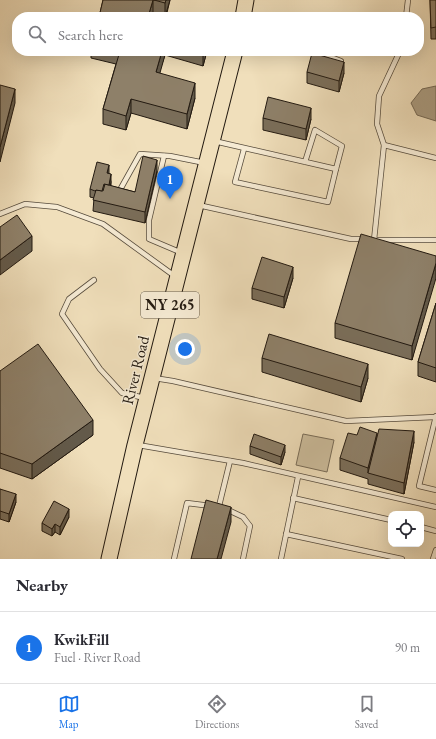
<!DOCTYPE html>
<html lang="en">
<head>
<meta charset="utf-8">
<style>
  :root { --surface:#fff; --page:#f7f7f7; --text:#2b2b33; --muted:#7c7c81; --line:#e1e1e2; --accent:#1a73e8 }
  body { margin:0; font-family:"EB Garamond",serif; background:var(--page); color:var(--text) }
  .controls { position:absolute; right:12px; bottom:12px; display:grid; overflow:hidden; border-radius:8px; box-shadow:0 4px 16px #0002 }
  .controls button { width:36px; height:36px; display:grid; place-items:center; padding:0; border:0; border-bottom:1px solid var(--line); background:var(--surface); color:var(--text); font:20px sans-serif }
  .you { position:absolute; left:185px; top:349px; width:14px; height:14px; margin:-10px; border:3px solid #fff; border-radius:50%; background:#1a73e8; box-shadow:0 0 0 6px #1a73e833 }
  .badge { display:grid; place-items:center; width:26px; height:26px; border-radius:50%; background:var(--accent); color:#fff; font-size:13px; font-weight:700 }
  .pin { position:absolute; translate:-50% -33px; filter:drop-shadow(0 1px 2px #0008) }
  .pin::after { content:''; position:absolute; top:21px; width:14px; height:12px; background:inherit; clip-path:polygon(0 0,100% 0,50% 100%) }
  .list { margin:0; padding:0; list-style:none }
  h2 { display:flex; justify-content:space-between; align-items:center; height:52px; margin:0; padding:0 16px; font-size:17px }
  h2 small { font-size:13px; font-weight:400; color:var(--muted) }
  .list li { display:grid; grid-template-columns:26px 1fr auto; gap:12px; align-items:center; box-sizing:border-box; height:72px; padding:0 16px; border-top:1px solid var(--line) }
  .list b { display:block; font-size:15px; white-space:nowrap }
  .list p { margin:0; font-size:13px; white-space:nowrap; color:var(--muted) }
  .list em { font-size:13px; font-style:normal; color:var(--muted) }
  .icon { flex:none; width:22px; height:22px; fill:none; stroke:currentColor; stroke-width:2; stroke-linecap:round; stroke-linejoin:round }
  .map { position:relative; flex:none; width:436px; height:559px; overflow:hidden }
  .search { position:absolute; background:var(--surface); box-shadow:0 4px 16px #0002; left:12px; right:12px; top:12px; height:44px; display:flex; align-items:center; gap:10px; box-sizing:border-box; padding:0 14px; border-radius:16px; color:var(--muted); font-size:15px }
  .sheet { height:124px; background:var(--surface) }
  nav { display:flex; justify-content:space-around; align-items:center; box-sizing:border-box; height:56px; border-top:1px solid var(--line); background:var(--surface); font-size:11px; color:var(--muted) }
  nav a { display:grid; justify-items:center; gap:2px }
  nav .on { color:var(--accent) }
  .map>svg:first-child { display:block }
</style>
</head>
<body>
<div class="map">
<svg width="436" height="559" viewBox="0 0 436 559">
  <rect width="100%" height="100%" fill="#f0dfbb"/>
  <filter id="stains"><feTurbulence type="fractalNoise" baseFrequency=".005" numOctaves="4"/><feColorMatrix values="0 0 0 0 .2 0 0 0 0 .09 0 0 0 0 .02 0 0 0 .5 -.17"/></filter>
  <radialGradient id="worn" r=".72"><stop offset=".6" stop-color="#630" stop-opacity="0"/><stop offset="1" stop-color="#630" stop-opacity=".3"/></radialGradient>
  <path fill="#cdbe9e" stroke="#786c58" d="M303,434L334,440L327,472L296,465Z"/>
  <path fill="#aa9c81" stroke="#746854" d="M436,86V121L417,115L411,103L422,89Z"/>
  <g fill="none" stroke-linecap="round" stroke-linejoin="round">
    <defs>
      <g id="service">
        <path d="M406,17L408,0"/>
        <path d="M315,51L341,61"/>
        <path d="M214,141L336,169L342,146L315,130L305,162"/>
        <path d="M384,145L377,124L379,96L400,51"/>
        <path d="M244,149L235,182L328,202L336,169"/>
        <path d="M164,156L149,220V239L182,253"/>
        <path d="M121,188L140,154L170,156L205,163"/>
        <path d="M198,205L351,239H364"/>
        <path d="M0,214L25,204L57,207L103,224L176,277"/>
        <path d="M374,240L384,145L436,158"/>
        <path d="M376,240H436"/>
        <path d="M94,280L69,299L62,314L100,369L122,393L145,398"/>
        <path d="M154,378L173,381L346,421L435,417"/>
        <path d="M436,416L419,486L436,490"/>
        <path d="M138,445L243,463L436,507"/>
        <path d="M293,498L391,520"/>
        <path d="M219,506L230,461"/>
        <path d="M226,509L243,517L250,526L243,559"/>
        <path d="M421,527L436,531"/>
        <path d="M286,534L402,559"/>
        <path d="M174,559L187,503L211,506"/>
        <path d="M281,559L298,477"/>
        <path d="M433,559L436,550"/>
      </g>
      <g id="primary">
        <path d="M243,17L246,0"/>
        <path d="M109,559L135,445L235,51"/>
      </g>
    </defs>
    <use href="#service" stroke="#564b3c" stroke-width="6"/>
    <use href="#primary" stroke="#231a11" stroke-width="17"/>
    <use href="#service" stroke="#f5ead3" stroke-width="4.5"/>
    <use href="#primary" stroke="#f0dfbb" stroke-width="15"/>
  </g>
  <g fill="#7a6e5a" stroke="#231a11">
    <path d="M103,0H170L166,17H162L153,14L152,17H99Z"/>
    <path d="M430,0H436V39H431Z"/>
    <path d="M91,51H207L203,66L165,55L159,73L195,98L187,129L131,113L126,130L103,124V109L116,64L91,58Z"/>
    <path d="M307,72L344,73L339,92L307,83Z"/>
    <path d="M263,118L311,119L306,140L263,130Z"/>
    <path d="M157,171L145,223L93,211L94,198L90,197V189L109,173V174L111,182V186L135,192Z"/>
    <path d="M436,256L412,360L335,338V323Z"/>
    <path d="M293,278L284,308L252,299V288Z"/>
    <path d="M436,303V382L418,376V362Z"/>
    <path d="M262,358L368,378L361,402L262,372Z"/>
    <path d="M0,371L93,435L32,479L0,468Z"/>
    <path d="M357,435L414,442L404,494L368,484V479L340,470V458Z"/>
    <path d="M250,446L285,452L281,465L250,454Z"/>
    <path d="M0,489L16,502L9,522L0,519Z"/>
    <path d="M69,517L60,535L55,532L52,536L42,531V523Z"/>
  </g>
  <g fill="#635a4a" stroke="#231a11">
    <path d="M153,0V14L152,17H148Z"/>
    <path d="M166,0H170L165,17V3Z"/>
    <path d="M162,51H165V55L156,87V72Z"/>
    <path d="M203,51H207L203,66Z"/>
    <path d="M344,62V73L339,92V81Z"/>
    <path d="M195,83V98L187,129V114Z"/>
    <path d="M15,89V103L0,162V147Z"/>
    <path d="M131,99V113L126,130V116Z"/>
    <path d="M311,108V119L306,140V129Z"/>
    <path d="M157,160V171L145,223V212Z"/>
    <path d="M109,165V173L107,181V173Z"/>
    <path d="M111,174V182L109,193V185Z"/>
    <path d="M32,236V251L0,275V260Z"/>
    <path d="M436,263V278L412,360V346Z"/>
    <path d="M293,267V278L284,308V297Z"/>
    <path d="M368,364V378L361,402V387Z"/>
    <path d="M93,420V435L32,479V464Z"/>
    <path d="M414,431V442L404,494V483Z"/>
    <path d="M377,433V444L368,473V468Z"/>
    <path d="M285,445V452L281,465V457Z"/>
    <path d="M16,494V502L9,522V514Z"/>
    <path d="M231,507V522L221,559H217Z"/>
    <path d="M69,509V517L60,535V527Z"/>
    <path d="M55,524V532L52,536V529Z"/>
  </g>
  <g fill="#8e8069" stroke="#231a11">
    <path d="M103,0H153L148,17H99Z"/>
    <path d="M154,0H166L165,3Z"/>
    <path d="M430,0H436V27L431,28Z"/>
    <path d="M120,51H162L156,72L195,83L187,114L131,99L126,116L103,109Z"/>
    <path d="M312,53L344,62L339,81L307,72Z"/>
    <path d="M0,85L15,89L0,147Z"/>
    <path d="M268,97L311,108L306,129L263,118Z"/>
    <path d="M143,156L157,160L145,212L93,200L96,190L103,191L105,184L135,192Z"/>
    <path d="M97,162L109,165L107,173L111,174L109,185L104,184L102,191L96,190L95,191L90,189Z"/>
    <path d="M17,215L32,236L0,260V227Z"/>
    <path d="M361,234L436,256V263L412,346L335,323Z"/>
    <path d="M262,257L293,267L284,297L252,288Z"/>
    <path d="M436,303V368L418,362Z"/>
    <path d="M269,334L368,364L361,387L262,358Z"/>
    <path d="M38,344L93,420L32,464L0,453V371Z"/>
    <path d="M360,427L377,433L368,468L340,458L348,433L357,435Z"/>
    <path d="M379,429L414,431L404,483L368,473Z"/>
    <path d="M254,434L285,445L281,457L250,446Z"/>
    <path d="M0,489L16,494L9,514L0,511Z"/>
    <path d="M206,500L231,507L217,559H191Z"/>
    <path d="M54,501L69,509L60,527L55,524L52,529L42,523Z"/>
  </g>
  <g text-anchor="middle" stroke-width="3" stroke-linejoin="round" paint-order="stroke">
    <rect fill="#f5ead3" stroke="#62584b" stroke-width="1" x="141" y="292" width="58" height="26" rx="3"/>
    <g font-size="15" font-weight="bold" fill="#231a11">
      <text x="170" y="310">NY 265</text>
    </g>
    <g font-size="16" fill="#231a11" stroke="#f5ead3">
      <text transform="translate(135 370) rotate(-76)" y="6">River Road</text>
    </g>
  </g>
  <rect width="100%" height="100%" filter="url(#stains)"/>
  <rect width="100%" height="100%" fill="url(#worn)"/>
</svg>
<div class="controls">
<button><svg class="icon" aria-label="locate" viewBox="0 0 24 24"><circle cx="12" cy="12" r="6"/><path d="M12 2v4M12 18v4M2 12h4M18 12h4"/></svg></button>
</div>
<div class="you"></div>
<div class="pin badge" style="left:170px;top:199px">1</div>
<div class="search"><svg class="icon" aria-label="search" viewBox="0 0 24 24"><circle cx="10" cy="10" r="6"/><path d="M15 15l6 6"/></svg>Search here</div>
</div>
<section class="sheet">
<h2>Nearby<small></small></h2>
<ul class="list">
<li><span class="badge">1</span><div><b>KwikFill</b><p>Fuel · River Road</p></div><em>90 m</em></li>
</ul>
</section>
<nav>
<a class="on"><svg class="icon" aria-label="map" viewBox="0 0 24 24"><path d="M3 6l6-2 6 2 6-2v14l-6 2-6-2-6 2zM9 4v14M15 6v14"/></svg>Map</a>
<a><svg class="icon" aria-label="directions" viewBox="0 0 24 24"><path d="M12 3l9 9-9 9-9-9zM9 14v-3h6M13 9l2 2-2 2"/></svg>Directions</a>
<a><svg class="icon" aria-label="saved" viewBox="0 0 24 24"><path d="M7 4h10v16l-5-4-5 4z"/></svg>Saved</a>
</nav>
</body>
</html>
